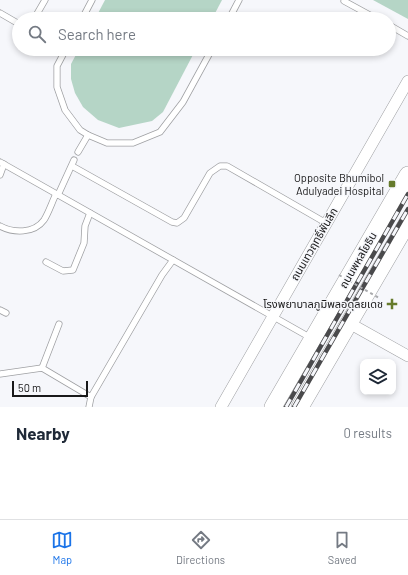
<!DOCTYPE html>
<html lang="en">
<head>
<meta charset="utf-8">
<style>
  :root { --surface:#fff; --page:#f6f6f7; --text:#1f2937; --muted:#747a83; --line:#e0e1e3; --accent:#1a73e8 }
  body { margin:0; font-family:Barlow,"Noto Sans Thai",sans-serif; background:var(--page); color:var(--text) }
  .controls { position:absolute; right:12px; bottom:12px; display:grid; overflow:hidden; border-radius:8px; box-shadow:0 2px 6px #0003 }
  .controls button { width:36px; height:36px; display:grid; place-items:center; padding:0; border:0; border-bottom:1px solid var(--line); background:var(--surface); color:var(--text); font:20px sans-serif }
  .scale { position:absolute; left:12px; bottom:10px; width:76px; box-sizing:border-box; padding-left:4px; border:2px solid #19191a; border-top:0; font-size:11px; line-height:14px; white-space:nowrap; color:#19191a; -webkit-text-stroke:3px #f6f7fb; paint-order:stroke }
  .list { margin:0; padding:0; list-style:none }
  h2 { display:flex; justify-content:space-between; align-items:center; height:52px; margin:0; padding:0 16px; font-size:17px }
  h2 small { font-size:13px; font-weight:400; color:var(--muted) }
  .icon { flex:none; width:22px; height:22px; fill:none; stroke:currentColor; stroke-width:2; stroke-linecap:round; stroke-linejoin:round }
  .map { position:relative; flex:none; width:408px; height:407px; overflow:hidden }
  .search { position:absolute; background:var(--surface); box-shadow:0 2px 6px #0003; left:12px; right:12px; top:12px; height:44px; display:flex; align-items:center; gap:10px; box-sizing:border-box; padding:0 14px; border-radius:22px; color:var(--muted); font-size:15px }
  .sheet { height:112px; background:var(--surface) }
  nav { display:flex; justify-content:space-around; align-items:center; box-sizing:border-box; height:56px; border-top:1px solid var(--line); background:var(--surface); font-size:11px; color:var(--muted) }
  nav a { display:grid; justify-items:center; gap:2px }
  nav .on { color:var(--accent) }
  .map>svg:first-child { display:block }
</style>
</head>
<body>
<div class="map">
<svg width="408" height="407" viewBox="0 0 408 407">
  <rect width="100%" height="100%" fill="#f6f7fb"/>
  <g fill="#b5d5c6">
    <path d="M105,0H222L212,19H95Z"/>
    <path d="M373,0H408V19Z"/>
    <path d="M79,49H196L163,112L152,121L119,128L98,120L83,107L75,93L71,79V64Z"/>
  </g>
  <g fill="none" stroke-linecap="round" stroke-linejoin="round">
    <defs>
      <g id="lane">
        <path d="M344,1L377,19"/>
        <path d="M0,13L19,24"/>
        <path d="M34,19L45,0"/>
        <path d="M82,19L92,0"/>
        <path d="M229,19L239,0"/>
        <path d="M389,25L408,36"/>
        <path d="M66,49L57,66V87L65,110L80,130L88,135L107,143H133L160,132L183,102L212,49"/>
        <path d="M78,152L88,135"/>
        <path d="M0,162L311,338"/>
        <path d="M72,166L172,222L177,223L184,218L210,173L220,166H227L326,223"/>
        <path d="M0,175L4,164"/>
        <path d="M58,195L74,160"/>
        <path d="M0,226C13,233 34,234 44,220C49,212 52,202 56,194"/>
        <path d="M46,262L63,271L73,270L84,243L85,226L90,213"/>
        <path d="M0,310L6,313"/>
        <path d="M42,368L59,324"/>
        <path d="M0,374L42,368L91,397L162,275L173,260"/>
        <path d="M89,407L91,397"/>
      </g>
      <g id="street">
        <path d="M349,323L408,356"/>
        <path d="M221,407L408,81"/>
      </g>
      <g id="primary">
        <path d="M273,407L408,175"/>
        <path d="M300,407L408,222"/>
      </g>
    </defs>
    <use href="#lane" stroke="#9fa0a3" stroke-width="7"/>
    <use href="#street" stroke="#9fa0a3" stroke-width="12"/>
    <use href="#primary" stroke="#9fa0a3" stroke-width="18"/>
    <use href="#lane" stroke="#fff" stroke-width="5.5"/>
    <use href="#street" stroke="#fff" stroke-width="11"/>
    <use href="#primary" stroke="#fff" stroke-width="17"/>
    <defs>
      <g id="rail">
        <path d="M286,407L408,194"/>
        <path d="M294,407L408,209"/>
      </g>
    </defs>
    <use href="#rail" stroke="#4a4a4c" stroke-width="4.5"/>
    <use href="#rail" stroke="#f6f7fb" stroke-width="3" stroke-dasharray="9" stroke-linecap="butt"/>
    <path stroke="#aaabae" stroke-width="2" stroke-dasharray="3 3" stroke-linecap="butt" d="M339,275L379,298"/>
  </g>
  <g fill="#667b2c" stroke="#f6f7fb" stroke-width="1.5">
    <rect x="388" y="180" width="8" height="8" rx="2"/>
    <path d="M390 298h4v4h4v4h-4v4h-4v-4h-4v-4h4z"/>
  </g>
  <g text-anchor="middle" stroke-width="3" stroke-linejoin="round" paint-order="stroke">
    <g font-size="11" fill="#19191a" stroke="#f6f7fb" text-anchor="end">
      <text x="384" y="182">Opposite Bhumibol<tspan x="384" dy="13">Adulyadei Hospital</tspan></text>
      <text x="383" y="308">โรงพยาบาลภูมิพลอดุลยเดช</text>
    </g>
    <g font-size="11" fill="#19191a" stroke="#f6f7fb">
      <text transform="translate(314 244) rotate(-60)" y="4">ถนนเทวฤทธิ์พันลึก</text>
      <text transform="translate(358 260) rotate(-60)" y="4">ถนนพหลโยธิน</text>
    </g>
  </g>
</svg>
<div class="controls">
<button><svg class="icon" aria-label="layers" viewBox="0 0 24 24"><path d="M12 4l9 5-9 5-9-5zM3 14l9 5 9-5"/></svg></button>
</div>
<div class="scale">50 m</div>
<div class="search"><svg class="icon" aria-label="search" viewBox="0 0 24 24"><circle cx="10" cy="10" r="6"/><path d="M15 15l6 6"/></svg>Search here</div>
</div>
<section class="sheet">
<h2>Nearby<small>0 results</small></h2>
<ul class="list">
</ul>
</section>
<nav>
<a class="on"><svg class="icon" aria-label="map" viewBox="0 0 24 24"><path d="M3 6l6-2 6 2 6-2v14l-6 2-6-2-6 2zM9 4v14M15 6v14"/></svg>Map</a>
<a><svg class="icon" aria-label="directions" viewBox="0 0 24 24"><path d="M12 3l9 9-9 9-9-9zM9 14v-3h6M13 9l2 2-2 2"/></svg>Directions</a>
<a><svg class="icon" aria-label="saved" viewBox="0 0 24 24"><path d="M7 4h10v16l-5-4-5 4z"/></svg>Saved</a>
</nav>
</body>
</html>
